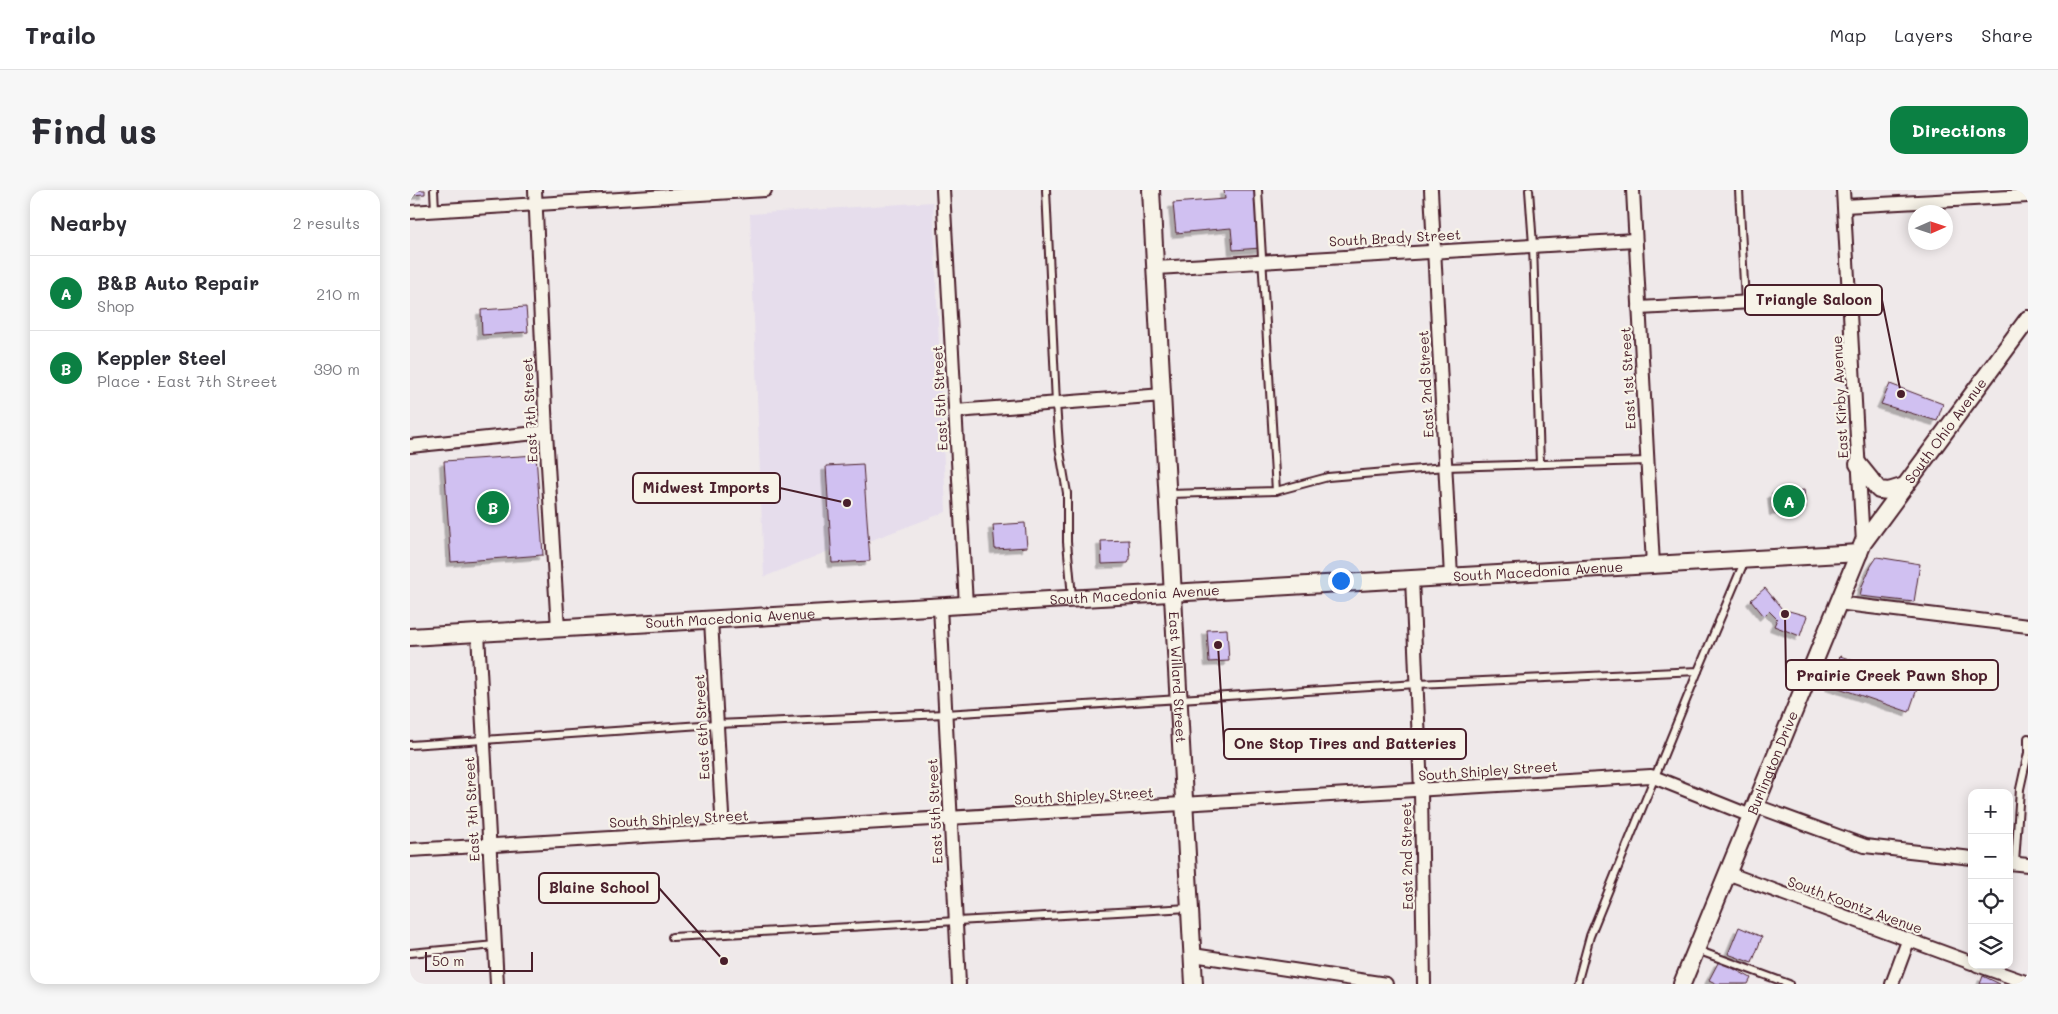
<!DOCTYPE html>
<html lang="en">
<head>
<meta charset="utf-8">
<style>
  :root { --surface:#fff; --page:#f7f7f7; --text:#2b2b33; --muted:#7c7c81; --line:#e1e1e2; --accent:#0b8043 }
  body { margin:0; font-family:Mali,sans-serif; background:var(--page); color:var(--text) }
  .controls { position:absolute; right:15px; bottom:15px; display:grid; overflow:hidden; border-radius:10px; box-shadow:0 2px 12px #0003 }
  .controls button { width:45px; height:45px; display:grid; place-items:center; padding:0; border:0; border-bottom:1px solid var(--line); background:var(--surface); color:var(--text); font:25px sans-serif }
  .compass { position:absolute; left:1498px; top:15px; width:45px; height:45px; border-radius:50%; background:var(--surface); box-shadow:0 2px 12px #0003; rotate:87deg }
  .scale { position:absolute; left:15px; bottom:12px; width:108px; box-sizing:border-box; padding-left:5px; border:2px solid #4a1f2b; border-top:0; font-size:14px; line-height:18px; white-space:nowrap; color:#4a1f2b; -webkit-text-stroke:4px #f7f3e8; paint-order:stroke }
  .you { position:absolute; left:930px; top:390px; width:18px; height:18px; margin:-12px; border:4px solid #fff; border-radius:50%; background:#1a73e8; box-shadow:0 0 0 8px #1a73e833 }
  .badge { display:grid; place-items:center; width:32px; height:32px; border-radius:50%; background:var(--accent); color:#fff; font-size:16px; font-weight:700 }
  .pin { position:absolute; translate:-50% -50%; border:2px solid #fff; box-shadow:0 1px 5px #0006 }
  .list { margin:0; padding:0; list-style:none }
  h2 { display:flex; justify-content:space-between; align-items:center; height:65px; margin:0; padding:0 20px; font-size:21px }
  h2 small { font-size:16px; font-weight:400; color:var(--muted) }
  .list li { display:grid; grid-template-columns:32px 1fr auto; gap:15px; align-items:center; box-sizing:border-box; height:75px; padding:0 20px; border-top:1px solid var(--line) }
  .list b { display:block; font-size:19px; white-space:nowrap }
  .list p { margin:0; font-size:16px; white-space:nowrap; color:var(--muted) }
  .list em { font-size:16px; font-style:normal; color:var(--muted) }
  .icon { flex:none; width:28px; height:28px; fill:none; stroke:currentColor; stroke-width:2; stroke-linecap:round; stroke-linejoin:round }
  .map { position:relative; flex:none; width:1618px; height:794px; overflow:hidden; border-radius:15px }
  header { display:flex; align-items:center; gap:30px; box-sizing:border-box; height:70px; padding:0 25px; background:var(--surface); border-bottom:1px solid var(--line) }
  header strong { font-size:24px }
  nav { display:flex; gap:28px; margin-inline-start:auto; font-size:18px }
  .intro { display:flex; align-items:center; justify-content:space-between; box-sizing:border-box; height:120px; padding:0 30px }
  h1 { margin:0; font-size:35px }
  .button { padding:12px 22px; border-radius:15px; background:var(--accent); color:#fff; font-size:18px; font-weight:700 }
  main { display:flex; gap:30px; padding:0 30px }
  aside { flex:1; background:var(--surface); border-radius:15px; box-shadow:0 2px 12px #0003 }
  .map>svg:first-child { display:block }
</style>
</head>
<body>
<header>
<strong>Trailo</strong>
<nav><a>Map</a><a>Layers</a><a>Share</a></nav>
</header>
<div class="intro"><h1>Find us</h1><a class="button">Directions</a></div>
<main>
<aside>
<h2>Nearby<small>2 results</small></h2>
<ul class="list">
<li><span class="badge">A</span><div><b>B&amp;B Auto Repair</b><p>Shop</p></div><em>210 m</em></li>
<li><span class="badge">B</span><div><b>Keppler Steel</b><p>Place · East 7th Street</p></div><em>390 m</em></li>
</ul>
</aside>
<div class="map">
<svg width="1618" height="794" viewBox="0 0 1618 794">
  <defs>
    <filter id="shadow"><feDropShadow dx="-4.5" dy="4.5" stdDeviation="0" flood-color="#0004"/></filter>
  </defs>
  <rect width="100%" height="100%" fill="#efe9ea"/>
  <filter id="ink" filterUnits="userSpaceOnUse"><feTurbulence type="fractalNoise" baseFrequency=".02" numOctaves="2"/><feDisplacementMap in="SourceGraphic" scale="10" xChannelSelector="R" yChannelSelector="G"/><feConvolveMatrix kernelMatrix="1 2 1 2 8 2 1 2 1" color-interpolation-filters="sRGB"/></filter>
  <g filter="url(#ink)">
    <path fill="#e6ddec" d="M523,12L536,322L459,351L453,274L416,276L421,360L354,387L340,24Z"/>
    <g fill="#d0c0f1" stroke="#4a1f2b" filter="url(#shadow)">
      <path d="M0,0H15V4L0,5Z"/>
      <path d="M814,0H846L851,58L823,60L821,38L766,43L763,13L815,9Z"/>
      <path d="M116,117L118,142L72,145L71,120Z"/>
      <path d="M1480,194L1533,214L1527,231L1471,214Z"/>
      <path d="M126,265L133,365L41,372L34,271Z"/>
      <path d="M453,274L460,371L422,373L416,276Z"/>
      <path d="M1394,300L1396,318L1364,321L1362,303Z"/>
      <path d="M615,333L617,357L585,359L583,335Z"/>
      <path d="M719,350L720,369L718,373L692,374L691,351Z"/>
      <path d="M1467,367L1510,374L1504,412L1450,406L1452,396L1461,376Z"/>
      <path d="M1355,398L1372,419L1397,426L1390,446L1364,436L1367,429L1359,421L1354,426L1341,410Z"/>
      <path d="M817,439L819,471L799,472L797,440Z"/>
      <path d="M1430,466L1509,493L1499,522L1420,495Z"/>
      <path d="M1329,737L1352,747L1342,773L1318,764Z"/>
      <path d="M1309,771L1341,788L1338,794H1307L1299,790Z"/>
      <path d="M1573,786L1590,794H1570Z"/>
    </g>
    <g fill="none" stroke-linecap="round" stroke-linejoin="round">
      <defs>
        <g id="service">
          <path d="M24,0L25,20"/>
          <path d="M636,0L646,213L649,256L657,303V352L662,407"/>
          <path d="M848,0L866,301"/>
          <path d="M1119,0L1123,55L1130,274"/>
          <path d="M1329,0L1335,112"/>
          <path d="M759,304L866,301L918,287L1035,277L1238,271"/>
          <path d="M0,555L306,534L535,524L1007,494L1288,481L1335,370"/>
          <path d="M1618,563V548"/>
          <path d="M1605,673L1610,599L1618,563"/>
          <path d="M262,747L779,718"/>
          <path d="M1287,760L1379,794"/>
          <path d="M0,763L85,755"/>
          <path d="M1167,794L1180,746L1288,481"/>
        </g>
        <g id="minor">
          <path d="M125,0L136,242L148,439"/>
          <path d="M533,0L556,415"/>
          <path d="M1021,0L1041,387"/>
          <path d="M1223,0L1243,375"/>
          <path d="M1433,0L1453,353"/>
          <path d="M1434,16L1618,6"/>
          <path d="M0,22L355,0"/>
          <path d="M746,78L1225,50"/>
          <path d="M1229,118L1439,107"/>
          <path d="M546,221L753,205"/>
          <path d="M0,256L136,242"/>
          <path d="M1002,388L1011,601L1014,794"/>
          <path d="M1427,413L1618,436"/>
          <path d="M530,416L549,794"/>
          <path d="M301,430L313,642"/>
          <path d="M68,443L87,794"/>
          <path d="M1346,616L1455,656L1562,668"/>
          <path d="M0,660L1241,586L1341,626"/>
          <path d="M1599,673L1618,675"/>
          <path d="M1317,683L1562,773"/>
          <path d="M783,765L976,794"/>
          <path d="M1567,775L1618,793"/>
          <path d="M1482,794L1498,751"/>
        </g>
        <g id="tertiary">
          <path id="s1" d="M741,0L784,794"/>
          <path d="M1448,274L1469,300L1479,301L1495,296"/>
          <path id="s2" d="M0,447L1449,363"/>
          <path id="s3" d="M1272,794L1453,353L1618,129"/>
        </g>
      </defs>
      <use href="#service" stroke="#4a1f2b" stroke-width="10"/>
      <use href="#minor" stroke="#4a1f2b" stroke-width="16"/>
      <use href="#tertiary" stroke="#4a1f2b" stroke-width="20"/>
      <use href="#service" stroke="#f7f3e8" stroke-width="6"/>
      <use href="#minor" stroke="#f7f3e8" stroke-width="12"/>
      <use href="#tertiary" stroke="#f7f3e8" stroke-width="16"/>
    </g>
  </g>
  <g text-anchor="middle" stroke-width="4.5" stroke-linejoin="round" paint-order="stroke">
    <g font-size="14" fill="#4a1f2b" stroke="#f7f3e8">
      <text transform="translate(985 48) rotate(-3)" y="5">South Brady Street</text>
      <text transform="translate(1218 188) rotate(-93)" y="5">East 1st Street</text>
      <text transform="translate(1016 194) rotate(-93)" y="5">East 2nd Street</text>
      <text transform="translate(1430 207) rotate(-93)" y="5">East Kirby Avenue</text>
      <text transform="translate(530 208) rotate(-93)" y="5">East 5th Street</text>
      <text transform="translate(120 220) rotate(-93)" y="5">East 7th Street</text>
      <text dy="5" stroke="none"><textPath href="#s3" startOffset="616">South Ohio Avenue</textPath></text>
      <text dy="5" stroke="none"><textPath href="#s2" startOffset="1130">South Macedonia Avenue</textPath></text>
      <text dy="5" stroke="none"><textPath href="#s2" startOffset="726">South Macedonia Avenue</textPath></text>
      <text dy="5" stroke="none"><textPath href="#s2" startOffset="321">South Macedonia Avenue</textPath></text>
      <text dy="5" stroke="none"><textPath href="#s1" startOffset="488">East Willard Street</textPath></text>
      <text transform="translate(292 537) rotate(-93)" y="5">East 6th Street</text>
      <text dy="5" stroke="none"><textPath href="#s3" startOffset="239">Burlington Drive</textPath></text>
      <text transform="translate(1078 581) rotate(-4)" y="5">South Shipley Street</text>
      <text transform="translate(674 606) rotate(-3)" y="5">South Shipley Street</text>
      <text transform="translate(62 619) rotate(-93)" y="5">East 7th Street</text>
      <text transform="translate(525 621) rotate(-93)" y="5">East 5th Street</text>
      <text transform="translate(269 629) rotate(-3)" y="5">South Shipley Street</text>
      <text transform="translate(997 666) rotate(-91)" y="5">East 2nd Street</text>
      <text transform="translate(1445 715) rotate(20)" y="5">South Koontz Avenue</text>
    </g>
  </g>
  <path fill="none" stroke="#4a1f2b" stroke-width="2" d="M1491 204L1472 110M437 313L370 298M1375 424L1376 485M808 455L814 554M314 771L249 698"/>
  <g fill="#4a1f2b" stroke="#f7f3e8" stroke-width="2">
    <circle cx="1491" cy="204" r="5"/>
    <circle cx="437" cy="313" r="5"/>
    <circle cx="1375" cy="424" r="5"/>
    <circle cx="808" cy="455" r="5"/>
    <circle cx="314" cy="771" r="5"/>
  </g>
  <g fill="#f7f3e8" stroke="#4a1f2b" stroke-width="2">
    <rect x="1335" y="95" width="137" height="30" rx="5"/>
    <rect x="223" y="283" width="147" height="30" rx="5"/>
    <rect x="1376" y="470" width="212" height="30" rx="5"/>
    <rect x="814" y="539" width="242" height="30" rx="5"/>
    <rect x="129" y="683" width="120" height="30" rx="5"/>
  </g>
  <g font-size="15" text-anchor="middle" font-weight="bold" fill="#4a1f2b">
    <text x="1404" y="115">Triangle Saloon</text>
    <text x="296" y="303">Midwest Imports</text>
    <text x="1482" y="491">Prairie Creek Pawn Shop</text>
    <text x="935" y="559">One Stop Tires and Batteries</text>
    <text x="189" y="703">Blaine School</text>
  </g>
</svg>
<div class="controls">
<button>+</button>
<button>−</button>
<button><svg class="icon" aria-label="locate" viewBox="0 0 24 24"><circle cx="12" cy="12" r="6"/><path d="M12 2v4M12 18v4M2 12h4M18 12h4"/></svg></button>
<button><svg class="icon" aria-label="layers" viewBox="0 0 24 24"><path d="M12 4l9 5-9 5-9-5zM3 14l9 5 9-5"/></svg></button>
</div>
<svg class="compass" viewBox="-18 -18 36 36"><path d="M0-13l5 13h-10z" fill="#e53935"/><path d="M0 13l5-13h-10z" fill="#7c7c81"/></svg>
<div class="scale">50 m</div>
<div class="you"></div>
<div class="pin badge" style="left:1379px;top:311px">A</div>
<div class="pin badge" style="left:83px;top:317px">B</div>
</div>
</main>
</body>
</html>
